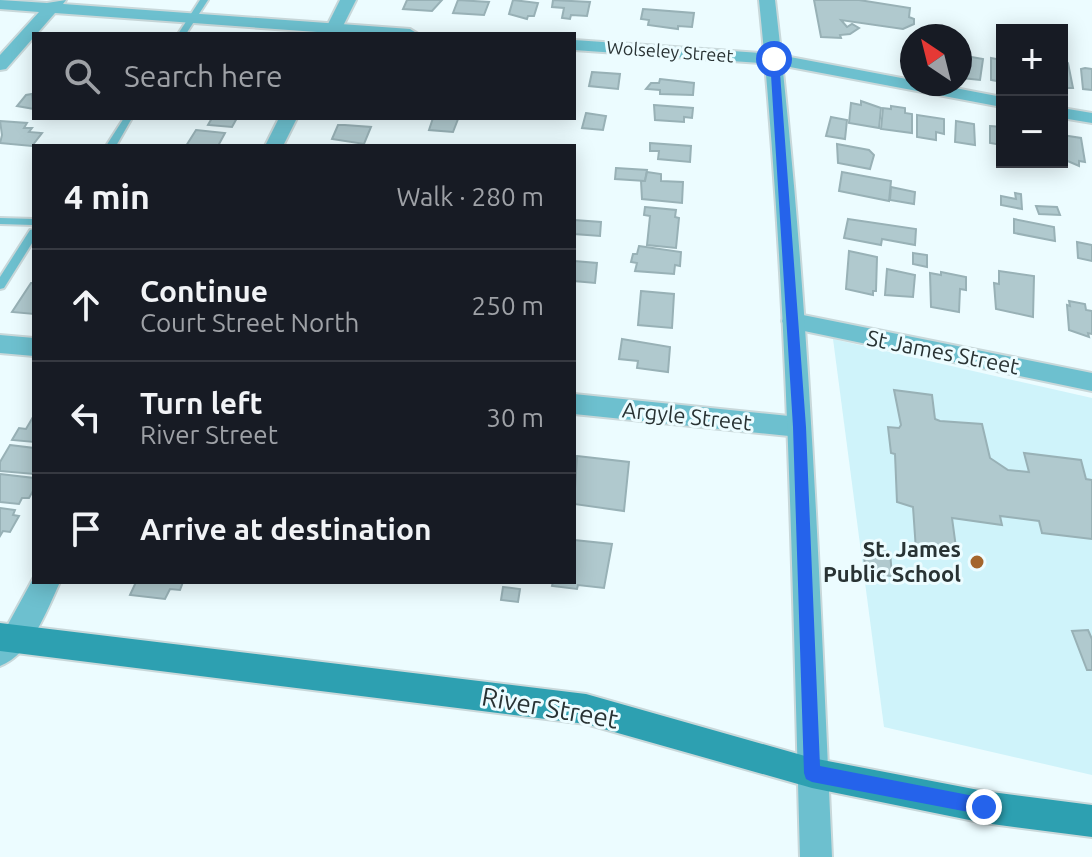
<!DOCTYPE html>
<html lang="en">
<head>
<meta charset="utf-8">
<style>
  :root { --surface:#171b24; --page:#242831; --text:#f1f3f6; --muted:#9ea1a6; --line:#363941 }
  body { margin:0; font-family:Ubuntu,sans-serif; background:var(--page); color:var(--text) }
  .controls { position:absolute; right:24px; top:24px; display:grid; overflow:hidden; border-radius:0px; box-shadow:0 4px 20px #0003 }
  .controls button { width:72px; height:72px; display:grid; place-items:center; padding:0; border:0; border-bottom:2px solid var(--line); background:var(--surface); color:var(--text); font:40px sans-serif }
  .compass { position:absolute; left:900px; top:24px; width:72px; height:72px; border-radius:50%; background:var(--surface); box-shadow:0 4px 20px #0003; rotate:325deg }
  .stop { position:absolute; width:24px; height:24px; margin:-18px; border:6px solid #2563eb; border-radius:50%; background:#fff }
  .stop.end { background:#2563eb; border-color:#fff; box-shadow:0 2px 8px #0008 }
  .list { margin:0; padding:0; list-style:none }
  h2 { display:flex; justify-content:space-between; align-items:center; height:104px; margin:0; padding:0 32px; font-size:34px }
  h2 small { font-size:26px; font-weight:400; color:var(--muted) }
  .list li { display:grid; grid-template-columns:52px 1fr auto; gap:24px; align-items:center; box-sizing:border-box; height:112px; padding:0 32px; border-top:2px solid var(--line) }
  .list b { display:block; font-size:30px; white-space:nowrap }
  .list p { margin:0; font-size:26px; white-space:nowrap; color:var(--muted) }
  .list em { font-size:26px; font-style:normal; color:var(--muted) }
  .icon { flex:none; width:44px; height:44px; fill:none; stroke:currentColor; stroke-width:2; stroke-linecap:round; stroke-linejoin:round }
  .map { position:relative; flex:none; width:1092px; height:857px; overflow:hidden }
  .search { position:absolute; background:var(--surface); box-shadow:0 4px 20px #0003; left:32px; top:32px; width:544px; height:88px; display:flex; align-items:center; gap:20px; box-sizing:border-box; padding:0 28px; border-radius:0px; color:var(--muted); font-size:30px }
  .panel { position:absolute; background:var(--surface); box-shadow:0 4px 20px #0003; left:32px; top:144px; width:544px; height:440px; border-radius:0px }
  .map>svg:first-child { display:block }
</style>
</head>
<body>
<div class="map">
<svg width="1092" height="857" viewBox="0 0 1092 857">
  <rect width="100%" height="100%" fill="#ecfcff"/>
  <path fill="#cff3fa" d="M833,339L1092,398V775L884,727Z"/>
  <g fill="#b0c9ce" stroke="#98b1b6" stroke-width="2">
    <path d="M407,0H442L432,11L403,9Z"/>
    <path d="M458,0L489,2L484,15L453,13Z"/>
    <path d="M513,0L538,3L534,16H528L527,19L509,14Z"/>
    <path d="M553,0L590,2L587,16L571,15L570,19L562,18L564,8L552,7Z"/>
    <path d="M814,0H859L910,8L909,17L914,19V24L903,29L841,20L847,27L852,24L859,28L850,34L840,35L841,38L821,37Z"/>
    <path d="M643,9L694,13L692,27L678,26V29L648,25L649,20L641,19Z"/>
    <path d="M966,56L983,59L980,80L962,78V58Z"/>
    <path d="M991,58L1002,60V82L991,80Z"/>
    <path d="M1062,62L1068,63L1073,88H1062Z"/>
    <path d="M1085,68L1092,69V90L1083,89L1081,69Z"/>
    <path d="M592,72L620,74L618,89L589,86Z"/>
    <path d="M660,79L694,83L693,95L660,94V90L646,89L651,83H659Z"/>
    <path d="M32,94L34,109L17,106L26,95Z"/>
    <path d="M861,101L881,108L879,128L849,123L851,103L861,105Z"/>
    <path d="M654,105L693,108L692,118L684,117V122L655,120Z"/>
    <path d="M891,106L905,108V113L912,114V133L881,129L883,108L891,109Z"/>
    <path d="M586,113L606,116L603,130L582,128Z"/>
    <path d="M917,115L944,119V134L936,132V140L917,137Z"/>
    <path d="M831,117L847,120L845,139L826,136Z"/>
    <path d="M212,118H237L232,127L208,125Z"/>
    <path d="M433,118H450L458,119L453,132L429,130Z"/>
    <path d="M0,121L27,123L24,128H32L29,132L42,133L32,146L0,143L2,135Z"/>
    <path d="M956,121L974,124L975,145L955,142Z"/>
    <path d="M338,125H345L371,127L364,144L332,139Z"/>
    <path d="M990,126L1002,127V145L990,143Z"/>
    <path d="M196,130L225,133L218,146H186Z"/>
    <path d="M1062,135L1081,138L1085,162L1079,161V166L1063,159Z"/>
    <path d="M650,143L691,146L690,162L658,159L659,151H650Z"/>
    <path d="M837,144L869,150L874,155L870,169L838,163Z"/>
    <path d="M616,168L647,170L645,181L615,179Z"/>
    <path d="M647,172L661,174V181L683,182L682,203L642,199L641,181H645Z"/>
    <path d="M842,172L891,181L889,201L839,191Z"/>
    <path d="M891,187L915,192L914,204L890,200Z"/>
    <path d="M1015,193L1021,194L1022,209L1001,205V196L1016,199Z"/>
    <path d="M1036,206L1057,207L1060,215L1039,214Z"/>
    <path d="M645,207L676,210L675,217L679,218L676,248L647,245L650,216L644,215Z"/>
    <path d="M848,219L916,229L915,245L882,239L881,245L844,238Z"/>
    <path d="M1014,219L1054,227L1055,241L1014,233Z"/>
    <path d="M574,220L601,222L600,236L574,234Z"/>
    <path d="M1077,242L1092,245V261L1078,258Z"/>
    <path d="M639,246L681,252L680,266L675,265L674,274L635,271L637,263L631,262L633,254H637Z"/>
    <path d="M849,251L877,257L876,291H873V295L846,289Z"/>
    <path d="M913,253L927,255V267L913,264Z"/>
    <path d="M574,261L597,263L595,283L574,281Z"/>
    <path d="M887,269L915,275L913,297L885,295Z"/>
    <path d="M999,271L1034,276L1033,317L996,309L994,283L999,284Z"/>
    <path d="M941,272L966,277V290L960,289L959,312L931,307L930,273L941,275Z"/>
    <path d="M31,283H34V314L12,312Z"/>
    <path d="M641,291L674,294L672,328L638,325Z"/>
    <path d="M1069,301L1085,304L1086,310L1092,311V334L1088,333L1089,337L1069,330L1067,305L1070,306Z"/>
    <path d="M622,339L670,347L668,372L637,368L638,361L619,359Z"/>
    <path d="M894,390L932,395L935,419L940,421L982,424L990,458L1008,470L1029,472L1024,453L1081,460L1086,479L1092,480V539L1042,533L1039,521L1000,516L1002,525L952,518L957,555L916,550L913,507L897,502L895,454L891,453L888,427L899,428L901,425Z"/>
    <path d="M33,417L34,442L12,440L19,428L26,429Z"/>
    <path d="M10,445L34,448V474L0,471V462Z"/>
    <path d="M577,456L629,462L624,511L574,504Z"/>
    <path d="M0,474L34,478V489L29,498H22L19,504L0,502Z"/>
    <path d="M0,508L15,510L13,515L19,516L10,532L3,531L0,536Z"/>
    <path d="M574,540L612,544L604,588L578,585L577,589L552,586L553,582H574Z"/>
    <path d="M863,549L890,552L892,576L866,573Z"/>
    <path d="M136,582H183L180,590L170,589L165,599L130,595Z"/>
    <path d="M503,587L520,589L518,602L501,600Z"/>
    <path d="M1088,630L1092,639V670H1087L1072,631Z"/>
  </g>
  <g fill="none" stroke-linecap="round" stroke-linejoin="round">
    <defs>
      <g id="service">
        <path d="M200,0H208L186,34H178Z"/>
        <path d="M124,118H132L116,146H106Z"/>
        <path d="M0,218L34,219V225L0,224Z"/>
        <path d="M34,229V240L4,288L0,289V277L30,230Z"/>
      </g>
      <g id="minor">
        <path d="M0,0L47,3L66,0L63,4L410,29L418,34H345L55,13L6,69L0,70V55L39,12L0,9Z"/>
        <path d="M574,40L774,54L912,80V84H934L1002,97V107L774,64L574,50Z"/>
        <path d="M1062,108L1092,113V123L1062,118Z"/>
        <path d="M793,313L1092,373V391L785,327L782,321L785,315Z"/>
        <path d="M0,335L34,338V356L0,353Z"/>
        <path d="M574,394L799,417L807,420L811,427L807,434L799,437L574,414Z"/>
      </g>
      <g id="tertiary">
        <path d="M340,0H356L339,34H323Z"/>
        <path d="M759,0H775C809,285 819,571 832,857H800C792,571 788,285 759,0Z"/>
        <path d="M279,118H297L283,146H265Z"/>
        <path d="M34,577V582H60C46,612 32,653 0,666V633L6,628Z"/>
      </g>
      <path id="secondary" d="M0,623L586,694L812,758L984,791L1092,805V837L984,823L812,788L586,724L0,651Z"/>
    </defs>
    <use href="#service" stroke="#c9d8da" stroke-width="4"/>
    <use href="#minor" stroke="#c9d8da" stroke-width="4"/>
    <use href="#tertiary" stroke="#c9d8da" stroke-width="4"/>
    <use href="#secondary" stroke="#c9d8da" stroke-width="4"/>
    <use href="#service" fill="#6dc0cf" fill-rule="evenodd"/>
    <use href="#minor" fill="#6dc0cf" fill-rule="evenodd"/>
    <use href="#tertiary" fill="#6dc0cf" fill-rule="evenodd"/>
    <use href="#secondary" fill="#2da0b1" fill-rule="evenodd"/>
  </g>
  <path fill="#2563eb" d="M774,56L779,59L806,427L820,766L984,798L990,801L993,807L990,813L984,815L812,782L806,779L804,773L793,427L770,59Z"/>
  <circle fill="#a4652c" stroke="#ecfcff" stroke-width="3" cx="977" cy="562" r="8"/>
  <g text-anchor="middle" stroke-width="6" stroke-linejoin="round" paint-order="stroke">
    <g font-size="18" fill="#293334" stroke="#ecfcff">
      <text transform="translate(670 52) rotate(4)" y="6">Wolseley Street</text>
    </g>
    <g font-size="22" fill="#293334" stroke="#ecfcff">
      <text transform="translate(943 352) rotate(11)" y="8">St James Street</text>
      <text transform="translate(687 416) rotate(6)" y="8">Argyle Street</text>
    </g>
    <g font-size="22" font-weight="bold" fill="#293334" stroke="#ecfcff" text-anchor="end">
      <text x="961" y="557">St. James<tspan x="961" dy="25">Public School</tspan></text>
    </g>
    <g font-size="26" fill="#293334" stroke="#ecfcff">
      <text transform="translate(550 708) rotate(10)" y="9">River Street</text>
    </g>
  </g>
</svg>
<div class="controls">
<button>+</button>
<button>−</button>
</div>
<svg class="compass" viewBox="-18 -18 36 36"><path d="M0-13l5 13h-10z" fill="#e53935"/><path d="M0 13l5-13h-10z" fill="#9ea1a6"/></svg>
<div class="stop" style="left:774px;top:59px"></div>
<div class="stop end" style="left:984px;top:807px"></div>
<div class="search"><svg class="icon" aria-label="search" viewBox="0 0 24 24"><circle cx="10" cy="10" r="6"/><path d="M15 15l6 6"/></svg>Search here</div>
<section class="panel">
<h2>4 min<small>Walk · 280 m</small></h2>
<ul class="list">
<li><svg class="icon" aria-label="ahead" viewBox="0 0 24 24"><path d="M12 20V5M6 11l6-6 6 6"/></svg><div><b>Continue</b><p>Court Street North</p></div><em>250 m</em></li>
<li><svg class="icon" aria-label="left" viewBox="0 0 24 24"><path d="M17 20v-9H6M10 6l-5 5 5 5"/></svg><div><b>Turn left</b><p>River Street</p></div><em>30 m</em></li>
<li><svg class="icon" aria-label="arrive" viewBox="0 0 24 24"><path d="M6 21V4h12l-3 4 3 4H6"/></svg><div><b>Arrive at destination</b></div></li>
</ul>
</section>
</div>
</body>
</html>
